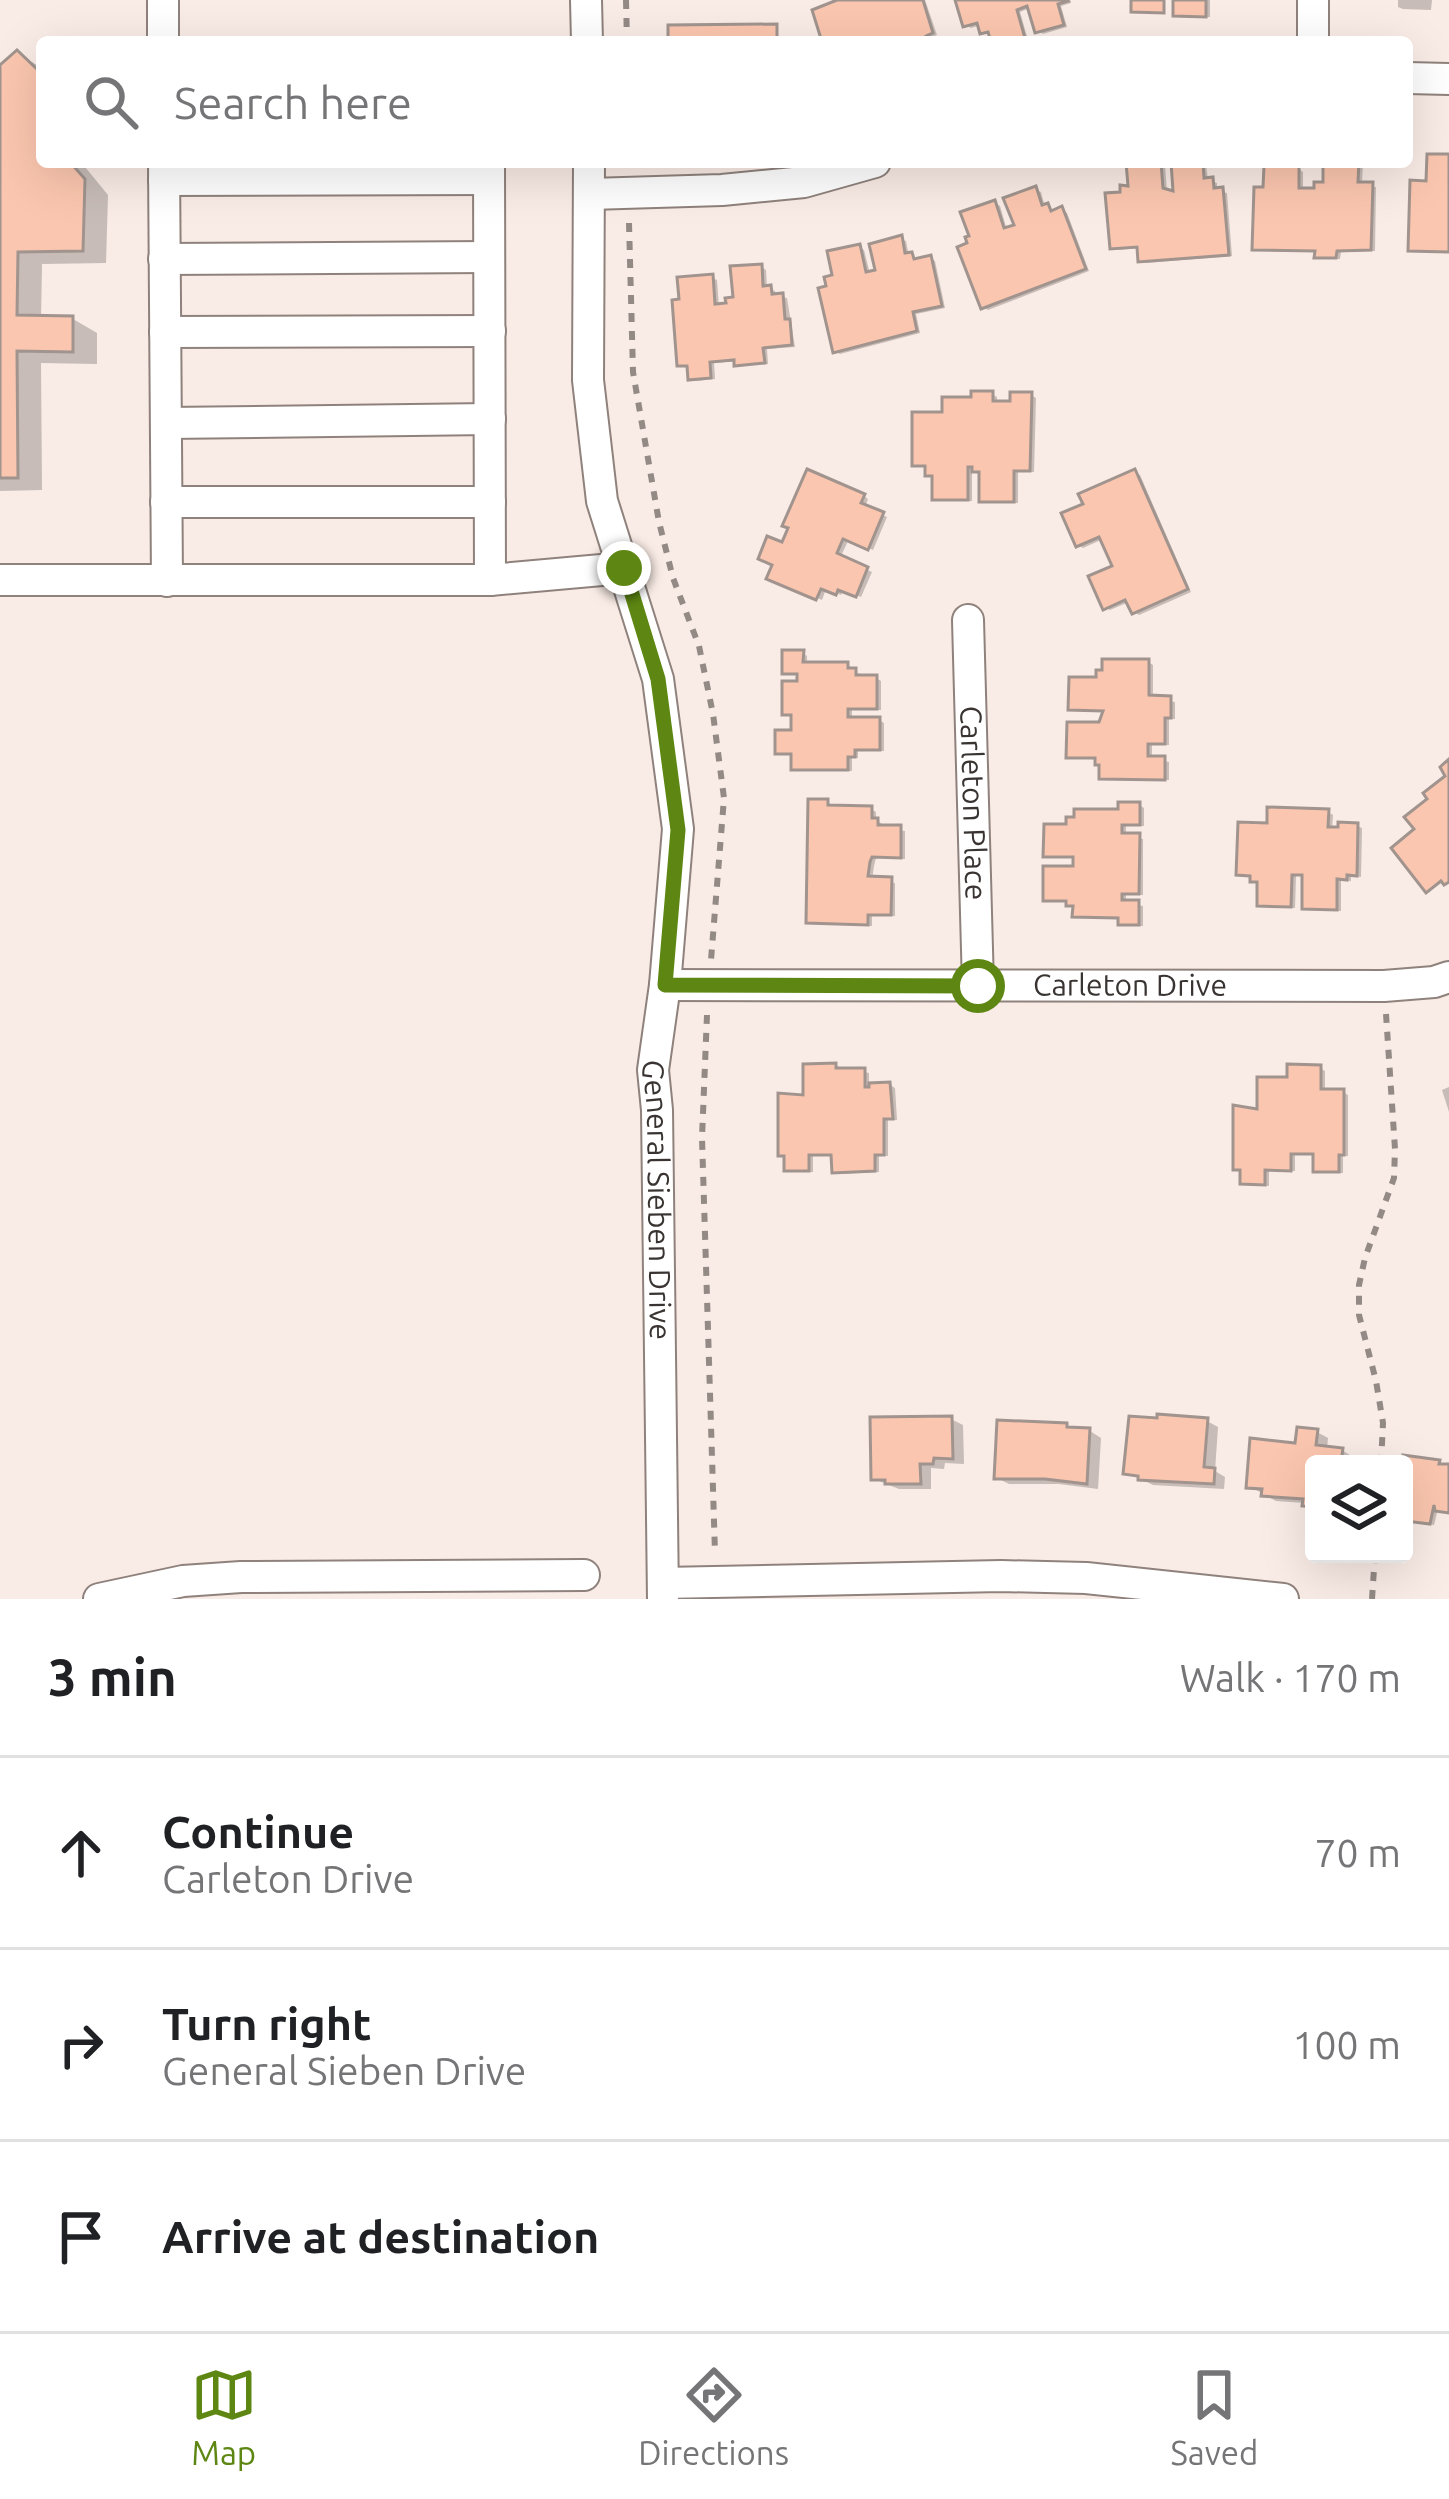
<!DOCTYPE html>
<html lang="en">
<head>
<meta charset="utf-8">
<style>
  :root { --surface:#fff; --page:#f2f2f2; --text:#202124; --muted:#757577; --line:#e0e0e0; --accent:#5d8712 }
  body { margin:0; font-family:Ubuntu,sans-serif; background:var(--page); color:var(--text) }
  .controls { position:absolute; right:36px; bottom:36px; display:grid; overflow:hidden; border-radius:12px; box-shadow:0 12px 48px #0002 }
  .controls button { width:108px; height:108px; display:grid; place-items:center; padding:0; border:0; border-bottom:3px solid var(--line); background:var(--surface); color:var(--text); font:60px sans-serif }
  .stop { position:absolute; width:36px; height:36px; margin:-27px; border:9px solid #5d8712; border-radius:50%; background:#fff }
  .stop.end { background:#5d8712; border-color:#fff; box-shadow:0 3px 12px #0008 }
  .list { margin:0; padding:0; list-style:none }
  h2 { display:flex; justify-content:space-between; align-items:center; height:156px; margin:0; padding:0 48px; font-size:51px }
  h2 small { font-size:39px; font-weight:400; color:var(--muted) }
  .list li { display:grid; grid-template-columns:78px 1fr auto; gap:36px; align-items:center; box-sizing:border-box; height:192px; padding:0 48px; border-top:3px solid var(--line) }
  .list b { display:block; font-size:45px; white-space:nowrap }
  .list p { margin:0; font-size:39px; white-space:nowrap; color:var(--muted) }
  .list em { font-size:39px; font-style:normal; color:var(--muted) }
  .icon { flex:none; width:66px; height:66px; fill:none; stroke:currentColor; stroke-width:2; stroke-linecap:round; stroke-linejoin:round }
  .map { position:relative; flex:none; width:1449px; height:1599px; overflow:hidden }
  .search { position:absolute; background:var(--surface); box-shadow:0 12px 48px #0002; left:36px; right:36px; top:36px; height:132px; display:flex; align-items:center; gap:30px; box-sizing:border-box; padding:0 42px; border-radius:12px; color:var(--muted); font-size:45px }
  .sheet { height:732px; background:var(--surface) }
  nav { display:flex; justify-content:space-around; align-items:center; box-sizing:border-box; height:168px; border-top:3px solid var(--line); background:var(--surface); font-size:33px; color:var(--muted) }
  nav a { display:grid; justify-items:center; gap:6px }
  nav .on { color:var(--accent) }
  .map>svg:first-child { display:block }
</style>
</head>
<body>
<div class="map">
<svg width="1449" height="1599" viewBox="0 0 1449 1599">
  <rect width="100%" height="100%" fill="#f9ebe5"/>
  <g fill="#0003">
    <path d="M845,0H925L937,35L930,38L931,42H825Z"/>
    <path d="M958,0H1070L1071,3L1061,6L1067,27L1043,34L1038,31L1030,8L1020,12L1028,40L994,42L991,34L983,32L981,25L971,28L966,25Z"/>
    <path d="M1176,0H1210V17H1180L1176,14Z"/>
    <path d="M1398,0H1432L1431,10L1403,9L1398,7Z"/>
    <path d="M18,54L42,68V162H81L108,195L106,263L42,264L41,319H73L97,333V364L41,363L42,490L0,491V69Z"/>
    <path d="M1160,162L1165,165L1167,192L1176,195L1192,162L1206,164L1208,180L1217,183V191L1227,193L1232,256L1146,263L1141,260L1140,248L1118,250L1113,247L1131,189Z"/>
    <path d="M1326,162H1363L1362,184L1376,187L1375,251L1341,252L1340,259H1322L1317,256L1318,252L1260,251L1255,248L1266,191L1299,169L1303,172V191H1317L1326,184Z"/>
    <path d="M1036,190L1041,192L1045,207L1053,209L1054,213L1062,210L1067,213L1089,271L988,310L983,307L971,245L972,238L995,203L1000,206L1007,230L1018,227Z"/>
    <path d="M901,239L906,241L909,256L916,258L917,261L930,258L935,261L945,308L916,314L920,333L840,354L835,351L836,278L859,247L864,250L870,274L879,272Z"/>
    <path d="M761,267L766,270L767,288L775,291L776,296L787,298L795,347L767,349L768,364L742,366L737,361L714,363L715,379L696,381L691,378L690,367L680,365L712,278L717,280L719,307L736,300Z"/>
    <path d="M992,394L997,397V404H1013L1031,395L1036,398L1034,472H1018V503H987L982,500L980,473L972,468V501H940L935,498L933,477L928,474V467L915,465L945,416Z"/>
    <path d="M1135,473L1140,475L1191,592L1139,615L1134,612L1129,602L1110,610L1106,608L1116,568L1103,539L1083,548L1078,545L1087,505Z"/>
    <path d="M864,496L868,499L865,507L887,517L873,550L849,539L840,558L872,572L861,597L843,590L841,595L826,589L822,600L770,578L784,546Z"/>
    <path d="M803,653L807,656V665H847L851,667V671L860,674V678H876L881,681V710H852V720H879L884,723V751H858V758H852V771H799L794,768V755L778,752L794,733V716L785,713L800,684V675L785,673Z"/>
    <path d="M1148,662L1153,665V698L1175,702V719H1169V745H1152V759L1169,762V780H1107L1102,777L1098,759L1074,758L1069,756L1102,725L1105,711H1076L1071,708L1099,680Z"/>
    <path d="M827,802L832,805V809H871L876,812V820L882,824V828L905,831V859L876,858L874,866L872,880L895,883V916H872V926L813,924L809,922Z"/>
    <path d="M1139,805L1144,808V826H1126V836L1143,839V895H1126V903L1143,906V926H1125L1121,923V918H1080L1075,915L1076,908L1069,902H1051L1046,899L1076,869V858H1051L1046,855L1069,827Z"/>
    <path d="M1328,812L1333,815L1332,830L1357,826L1362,828L1361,877L1351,876V881L1341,880V911L1310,910L1305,907V876H1296L1295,908L1265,907L1260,905L1258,883L1253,880V877L1239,874L1269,826Z"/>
    <path d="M835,1066L869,1073V1086L890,1085L895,1088L897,1120H888V1156H879V1172L839,1174L834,1171V1156H813V1172H792L787,1169V1158L781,1155L806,1098Z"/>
    <path d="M1320,1068L1325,1071V1092H1343L1348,1095V1156H1343V1173H1320L1316,1170V1155H1295V1171H1269V1186L1248,1185L1243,1183L1240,1171L1236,1168L1260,1113L1290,1080Z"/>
    <path d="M1449,1087V1112L1442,1090Z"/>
    <path d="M951,1419L963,1425L964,1464L945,1463L944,1469L931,1468V1489H899L874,1479Z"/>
    <path d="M1207,1421L1218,1427L1215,1471L1225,1477L1224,1489L1153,1485L1127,1472Z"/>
    <path d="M1066,1426L1074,1431H1090L1101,1438L1098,1489L1059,1484H1009L997,1478Z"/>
    <path d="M1317,1432L1328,1438L1327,1449L1342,1450L1353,1457V1464H1314V1509L1304,1503L1276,1501L1249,1486Z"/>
    <path d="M1439,1463L1449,1467V1513L1438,1509L1434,1525L1413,1522L1408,1519L1409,1511L1404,1510V1471Z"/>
  </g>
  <g fill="#fbc6af" stroke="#a1948e" stroke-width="3">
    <path d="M837,0H923L933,33L926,36L928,42H822L812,10Z"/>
    <path d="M955,0H1067L1068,1L1058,4L1064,25L1035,33L1027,6L1017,10L1025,38L1010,42H991L988,32L980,34L977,23L963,27Z"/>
    <path d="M1131,0H1164V13L1131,12Z"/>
    <path d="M1173,0H1206V17L1173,16Z"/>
    <path d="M777,24V42H668V25Z"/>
    <path d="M17,50L42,74V162H70L85,179L83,251L18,252L17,315L73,316V352L17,351L18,478H0V65Z"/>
    <path d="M1427,154H1449V252L1408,251L1410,180L1426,181Z"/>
    <path d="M1126,162H1161L1163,188L1173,191L1171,162H1203L1204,178L1213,177L1214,188L1223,187L1229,255L1138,262L1137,247L1110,249L1105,193L1120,192V185L1128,186Z"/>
    <path d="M1323,162H1359L1358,182H1373L1371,250L1337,251L1336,258H1314L1315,251L1252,250L1254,187H1263L1264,166H1299V188H1314V182H1323Z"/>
    <path d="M1036,186L1042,205L1048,203L1051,211L1062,206L1086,269L981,309L957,247L967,243L965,237L969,236L960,212L995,200L1004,228L1014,225L1003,198Z"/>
    <path d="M902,235L905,253L912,252L914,259L931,255L942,306L913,312L917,331L833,353L818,288L826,286L824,277L832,275L827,251L860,244L866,272L875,270L869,244Z"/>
    <path d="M762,264L763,286L771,285L772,294L783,293L785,319H790L792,345L763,348L765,363L734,366V360L710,362L711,378L688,380L687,366H677L672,300L679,299L677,277L713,274L715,304L726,303L725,298L733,297L730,266Z"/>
    <path d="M971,391H993V401H1010V392H1032L1030,471H1014V502H979V472H972V467H968V500H932V476H925V466H912V412H942V397H971Z"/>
    <path d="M807,469L865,494L861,503L884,512L868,550L843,539L837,553L868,567L856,597L838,590L836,595L821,589L816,600L766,579L772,565L758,559L767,536L782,542L788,528L782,526Z"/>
    <path d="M1135,469L1188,589L1132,614L1125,600L1103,610L1088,576L1112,566L1099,537L1076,547L1061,513L1083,504L1078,494Z"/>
    <path d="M782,650H804L803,662H848V668H856V675H877V709H848V717H880V750H855V757H848V770H791V754H775V730H791V715H782V681H797V674H782Z"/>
    <path d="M1102,659H1149V695L1171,696V718H1165V744H1148V756H1165V780L1099,779V765H1095V758H1066L1067,722H1099L1103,711L1068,710L1069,677H1096V670H1102Z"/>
    <path d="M1449,759V882L1444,885L1441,881L1426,893L1391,848L1414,829L1404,817L1427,799L1423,793L1445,776L1440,767Z"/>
    <path d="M808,799H828V805L872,806V818H878V825H901V858L872,857L870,862L868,876L892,877L891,915H868V925L806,923Z"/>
    <path d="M1118,802H1140V825H1122V833H1140L1139,894H1122V900H1139V925H1118V918L1072,917L1073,906H1066V901H1043V866H1073V857H1043L1044,824H1066V817H1074V809H1118Z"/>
    <path d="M1267,807L1329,809L1328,827H1338V822L1358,823L1357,876L1347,875V880L1337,879V910L1302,909V875H1292L1291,907L1257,906V882H1250V876L1236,875L1238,822L1267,823Z"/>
    <path d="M836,1063V1068H865V1087H869V1083L890,1082L893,1119H884V1155H875V1171L832,1173L831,1155H809V1171H784V1156H778V1093L803,1095V1064Z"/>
    <path d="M1287,1064L1321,1065V1089H1344V1155H1339V1172H1313V1154H1291V1171L1265,1170V1185L1240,1184V1170H1233V1105L1257,1109V1077H1287Z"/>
    <path d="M1157,1414L1208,1418L1204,1467L1215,1468L1214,1484L1138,1480V1476L1123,1474L1129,1416L1157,1418Z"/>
    <path d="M952,1416L953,1459L934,1458L933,1464H920L921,1484H885V1480H871L870,1417Z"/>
    <path d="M997,1420L1067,1423V1427L1090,1428L1087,1484L1045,1479H994Z"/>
    <path d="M1297,1427L1318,1429L1316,1445L1343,1448L1341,1463L1314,1464V1507L1302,1506L1303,1499L1261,1496L1262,1489L1246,1488L1250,1438L1295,1443Z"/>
    <path d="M1403,1455L1440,1460L1439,1464H1449V1513L1435,1511L1434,1505L1430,1524L1405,1521Z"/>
  </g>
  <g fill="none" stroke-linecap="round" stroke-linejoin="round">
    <defs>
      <g id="minor">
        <path d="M163,0V42"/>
        <path d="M586,0L587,42"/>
        <path d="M1313,42V0"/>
        <path d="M1407,78L1449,79"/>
        <path d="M164,162L167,581"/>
        <path d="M489,162L490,580"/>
        <path id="s1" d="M589,162L588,380L602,501L658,679L678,829L665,985L653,1070L657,1110L663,1599"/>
        <path d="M164,180L489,179"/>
        <path d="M590,194L722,190L804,182L875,162"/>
        <path d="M164,259L489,257"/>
        <path d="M165,332L490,331"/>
        <path d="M166,423L490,419"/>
        <path d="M166,502H490"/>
        <path d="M0,580H490L624,568"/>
        <path id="s2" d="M968,620L978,986"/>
        <path id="s3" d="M665,985L1384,986L1434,982L1449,977"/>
        <path d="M663,1583L1001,1576L1086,1578L1283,1599"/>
        <path d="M99,1599L183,1581L241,1577L584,1575"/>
      </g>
    </defs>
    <use href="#minor" stroke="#8f827c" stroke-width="34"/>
    <g stroke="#938a85" stroke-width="6" stroke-dasharray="9 9" stroke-linecap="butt">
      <path d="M626,0L627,42"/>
      <path d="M629,223L633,372L659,522L673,578L699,646L713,714L724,798L711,960"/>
      <path d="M707,1015L702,1138L715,1553"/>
      <path d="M1381,1464L1383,1423L1376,1381L1359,1315V1285L1365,1258L1394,1178L1395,1149L1386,1014"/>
      <path d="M1372,1599L1375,1554"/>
    </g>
    <use href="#minor" stroke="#fff" stroke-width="30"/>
  </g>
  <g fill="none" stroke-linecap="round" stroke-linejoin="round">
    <path stroke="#5d8712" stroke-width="15" d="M624,568L658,679L678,830L665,985L978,986"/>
  </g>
  <g text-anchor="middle" stroke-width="9" stroke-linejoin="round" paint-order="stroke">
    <g font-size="30" fill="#393431" stroke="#f9ebe5">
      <text dy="10" stroke="none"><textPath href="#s2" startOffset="183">Carleton Place</textPath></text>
      <text dy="10" stroke="none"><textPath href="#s3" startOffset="465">Carleton Drive</textPath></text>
      <text dy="10" stroke="none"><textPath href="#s1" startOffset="1050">General Sieben Drive</textPath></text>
    </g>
  </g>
</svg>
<div class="controls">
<button><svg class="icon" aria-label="layers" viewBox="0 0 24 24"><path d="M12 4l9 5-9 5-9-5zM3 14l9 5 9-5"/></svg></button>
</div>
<div class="stop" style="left:978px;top:986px"></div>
<div class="stop end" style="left:624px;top:568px"></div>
<div class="search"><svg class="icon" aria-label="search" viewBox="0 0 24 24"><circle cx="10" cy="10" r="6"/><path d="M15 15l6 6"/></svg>Search here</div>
</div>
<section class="sheet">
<h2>3 min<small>Walk · 170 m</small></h2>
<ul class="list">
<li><svg class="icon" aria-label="ahead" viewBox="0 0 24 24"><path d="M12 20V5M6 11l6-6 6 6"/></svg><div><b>Continue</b><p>Carleton Drive</p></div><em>70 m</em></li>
<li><svg class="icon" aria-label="right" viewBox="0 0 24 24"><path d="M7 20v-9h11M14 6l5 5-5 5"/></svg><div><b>Turn right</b><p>General Sieben Drive</p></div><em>100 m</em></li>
<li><svg class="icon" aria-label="arrive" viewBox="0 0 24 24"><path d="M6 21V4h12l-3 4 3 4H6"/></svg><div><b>Arrive at destination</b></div></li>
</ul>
</section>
<nav>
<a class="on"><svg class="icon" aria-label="map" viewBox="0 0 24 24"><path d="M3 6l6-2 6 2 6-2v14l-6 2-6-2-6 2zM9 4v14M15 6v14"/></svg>Map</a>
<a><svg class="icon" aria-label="directions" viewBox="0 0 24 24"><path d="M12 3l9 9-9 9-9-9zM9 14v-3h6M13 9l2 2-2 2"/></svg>Directions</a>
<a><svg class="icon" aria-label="saved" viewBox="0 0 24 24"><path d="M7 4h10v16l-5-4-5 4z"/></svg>Saved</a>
</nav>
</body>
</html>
